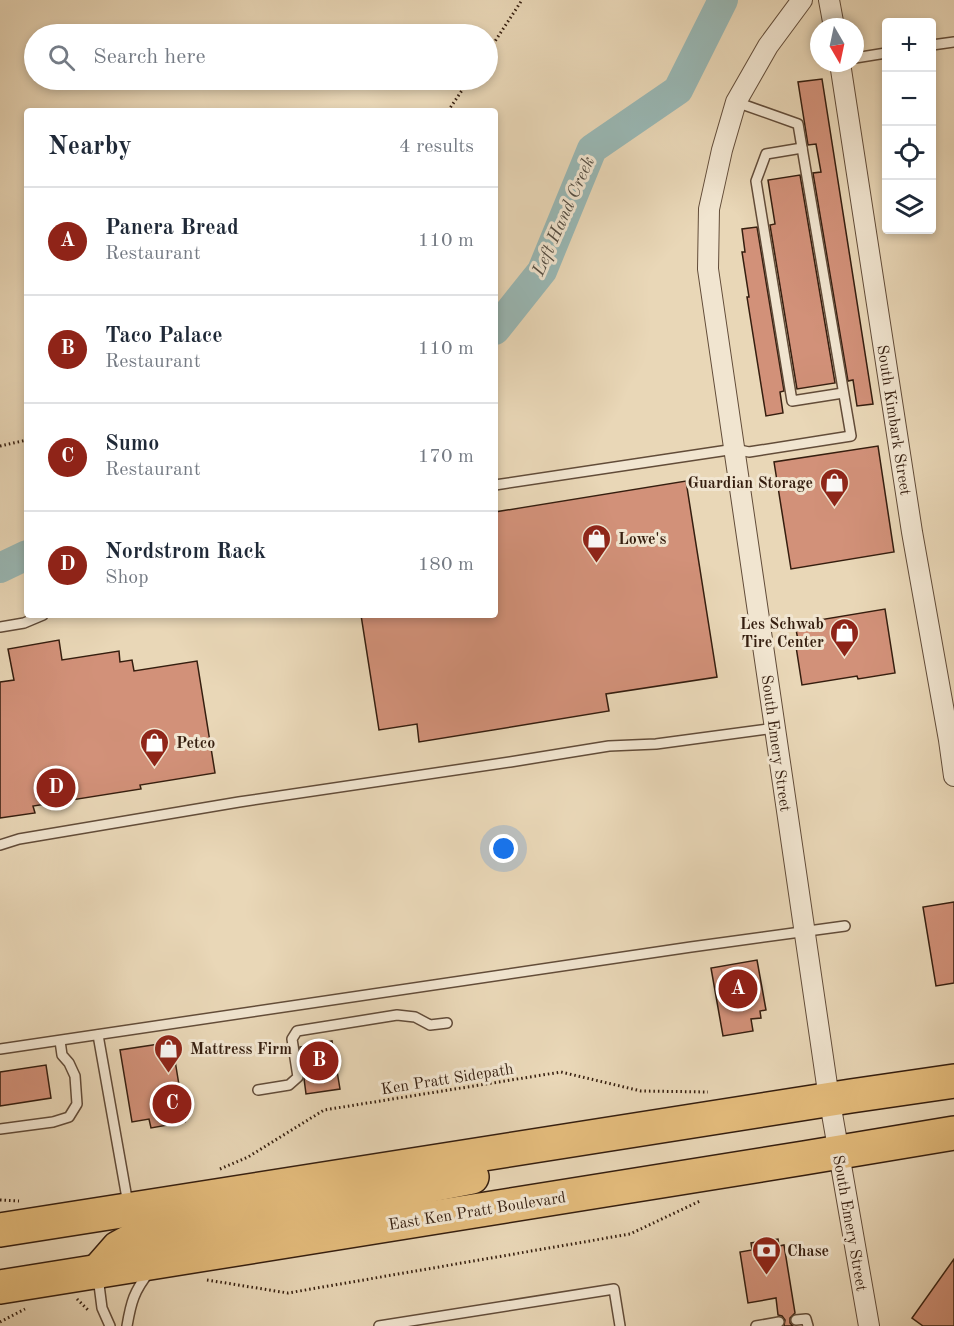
<!DOCTYPE html>
<html lang="en">
<head>
<meta charset="utf-8">
<style>
  :root { --surface:#fff; --page:#f6f6f7; --text:#1f2937; --muted:#747a83; --line:#e0e1e3; --accent:#8f2418 }
  body { margin:0; font-family:"Old Standard TT",serif; background:var(--page); color:var(--text) }
  .controls { position:absolute; right:18px; top:18px; display:grid; overflow:hidden; border-radius:6px; box-shadow:0 3px 9px #0003 }
  .controls button { width:54px; height:54px; display:grid; place-items:center; padding:0; border:0; border-bottom:2px solid var(--line); background:var(--surface); color:var(--text); font:30px sans-serif }
  .compass { position:absolute; left:810px; top:18px; width:54px; height:54px; border-radius:50%; background:var(--surface); box-shadow:0 3px 9px #0003; rotate:171deg }
  .you { position:absolute; left:504px; top:849px; width:21px; height:21px; margin:-15px; border:4px solid #fff; border-radius:50%; background:#1a73e8; box-shadow:0 0 0 9px #1a73e833 }
  .badge { display:grid; place-items:center; width:39px; height:39px; border-radius:50%; background:var(--accent); color:#fff; font-size:20px; font-weight:700 }
  .pin { position:absolute; translate:-50% -50%; border:3px solid #fff; box-shadow:0 2px 6px #0006 }
  .list { margin:0; padding:0; list-style:none }
  h2 { display:flex; justify-content:space-between; align-items:center; height:78px; margin:0; padding:0 24px; font-size:26px }
  h2 small { font-size:20px; font-weight:400; color:var(--muted) }
  .list li { display:grid; grid-template-columns:39px 1fr auto; gap:18px; align-items:center; box-sizing:border-box; height:108px; padding:0 24px; border-top:2px solid var(--line) }
  .list b { display:block; font-size:22px; white-space:nowrap }
  .list p { margin:0; font-size:20px; white-space:nowrap; color:var(--muted) }
  .list em { font-size:20px; font-style:normal; color:var(--muted) }
  .icon { flex:none; width:33px; height:33px; fill:none; stroke:currentColor; stroke-width:2; stroke-linecap:round; stroke-linejoin:round }
  .map { position:relative; flex:none; width:954px; height:1326px; overflow:hidden }
  .search { position:absolute; background:var(--surface); box-shadow:0 3px 9px #0003; left:24px; top:24px; width:474px; height:66px; display:flex; align-items:center; gap:15px; box-sizing:border-box; padding:0 21px; border-radius:33px; color:var(--muted); font-size:22px }
  .panel { position:absolute; background:var(--surface); box-shadow:0 3px 9px #0003; left:24px; top:108px; width:474px; height:510px; border-radius:6px }
  .map>svg:first-child { display:block }
</style>
</head>
<body>
<div class="map">
<svg width="954" height="1326" viewBox="0 0 954 1326">
  <rect width="100%" height="100%" fill="#e9d7b7"/>
  <filter id="stains"><feTurbulence type="fractalNoise" baseFrequency=".00333" numOctaves="4"/><feColorMatrix values="0 0 0 0 .2 0 0 0 0 .09 0 0 0 0 .02 0 0 0 .5 -.17"/></filter>
  <radialGradient id="worn" r=".72"><stop offset=".6" stop-color="#630" stop-opacity="0"/><stop offset="1" stop-color="#630" stop-opacity=".3"/></radialGradient>
  <g fill="none" stroke-linecap="round" stroke-linejoin="round">
    <g stroke="#99b8b5" stroke-width="30">
      <path d="M495,330L542,271L592,149L678,90L723,0"/>
      <path d="M0,568L27,555"/>
    </g>
  </g>
  <g fill="#d29179" stroke="#351e0f" stroke-width="1.5">
    <path d="M822,79L873,404L857,406L853,380L848,381L813,173L821,172L816,144L808,145L798,82Z"/>
    <path d="M800,175L835,383L797,389L770,225L775,224L768,180Z"/>
    <path d="M757,227L784,391L780,392L783,413L766,416L747,297H749L742,252H745L742,229Z"/>
    <path d="M878,446L894,552L791,569L774,462Z"/>
    <path d="M686,481L717,677L606,694L609,711L419,742L417,724L379,730L361,615H495V512Z"/>
    <path d="M885,609L895,673L858,679L857,676L802,685L795,640H798L795,624Z"/>
    <path d="M59,640L62,660L119,651L120,662L132,660L134,671L197,661L215,773L140,785L141,789L33,806L35,813L0,818V682L14,680L8,649Z"/>
    <path d="M954,902V983L936,986L923,907Z"/>
    <path d="M757,960L766,1010L760,1011L761,1018L751,1019L753,1031L723,1036L711,968Z"/>
    <path d="M332,1041L340,1089L306,1094L300,1047Z"/>
    <path d="M172,1042L185,1122L151,1128L149,1119L132,1122L120,1050Z"/>
    <path d="M46,1065L51,1098L0,1106V1072Z"/>
    <path d="M778,1239L779,1246L784,1245L795,1313L790,1318V1323L793,1326H784L785,1320L782,1316L778,1315L776,1298L748,1303L740,1252L752,1250L751,1243Z"/>
    <path d="M954,1259V1326H923L912,1318Z"/>
  </g>
  <g fill="none" stroke-linecap="round" stroke-linejoin="round">
    <defs>
      <g id="lane">
        <path d="M932,45L954,42"/>
        <path d="M855,58L886,53"/>
        <path d="M802,148L766,154L756,181L792,401L843,393"/>
        <path d="M495,485L735,449L749,452L851,436L798,124L736,102"/>
        <path d="M0,627L24,623L43,615"/>
        <path d="M0,845L19,839L239,802L510,762L609,746L656,744L775,728"/>
        <path d="M98,1035L128,1204"/>
        <path d="M0,1049L691,947L845,926"/>
        <path d="M258,1090L289,1085L298,1077L292,1039L297,1031L397,1015L415,1017L430,1025L447,1023"/>
        <path d="M0,1129L53,1122L69,1117L77,1104L75,1076L69,1063L62,1055L60,1041"/>
        <path d="M98,1277L102,1308L110,1326"/>
        <path d="M796,1320L806,1319L808,1326"/>
        <path d="M127,1326C131,1302 134,1291 150,1271"/>
        <path d="M379,1326L614,1289L620,1326"/>
        <path d="M756,1326L779,1322"/>
      </g>
      <g id="street">
        <path d="M802,0L768,46L736,102L722,150L709,209L708,269L827,1085L869,1326"/>
        <path d="M829,0L834,27"/>
        <path d="M840,63L912,532L949,740L954,776"/>
      </g>
      <g id="highway">
        <path d="M0,1230L851,1096L954,1081"/>
        <path d="M97,1272L118,1248L129,1242L142,1238L223,1227L282,1212L386,1194L472,1177"/>
        <path d="M0,1287L804,1158L954,1133"/>
      </g>
    </defs>
    <use href="#lane" stroke="#624c39" stroke-width="12"/>
    <use href="#street" stroke="#624c39" stroke-width="22"/>
    <use href="#highway" stroke="#351e0f" stroke-width="36"/>
    <g stroke="#351e0f" stroke-width="3" stroke-dasharray="1.5 3" stroke-linecap="butt">
      <path d="M488,52L522,0"/>
      <path d="M448,111L469,80"/>
      <path d="M0,446L27,440"/>
      <path d="M220,1169L248,1157L324,1110L561,1072L641,1091L708,1092"/>
      <path d="M0,1200L19,1201"/>
      <path d="M207,1280L288,1293L630,1234L700,1201"/>
      <path d="M77,1299L88,1310"/>
      <path d="M0,1322L25,1309"/>
    </g>
    <use href="#lane" stroke="#f1e5d0" stroke-width="9"/>
    <use href="#street" stroke="#f1e5d0" stroke-width="20"/>
    <use href="#highway" stroke="#e4bc7c" stroke-width="33"/>
  </g>
  <defs>
    <symbol id="shop-pin" viewBox="-11 -11 22 30"><path d="M0 17L-7.5 6A9.5 9.5 0 1 1 7.5 6Z" fill="#8f2418" stroke="#f1e5d0"/><path d="M-5-2.5h2.3a2.7 3.5 0 0 1 5.4 0H5L5.5 6h-11ZM-1.5-2.5h3a1.5 2.3 0 0 0-3 0Z" fill="#fff"/></symbol>
    <symbol id="bank-pin" viewBox="-11 -11 22 30"><path d="M0 17L-7.5 6A9.5 9.5 0 1 1 7.5 6Z" fill="#8f2418" stroke="#f1e5d0"/><path d="M-6-4H6V4H-6ZM0-2.3a2.3 2.3 0 1 0 0 4.6a2.3 2.3 0 1 0 0-4.6Z" fill="#fff"/></symbol>
  </defs>
  <g fill-rule="evenodd">
    <use href="#shop-pin" x="818" y="466" width="33" height="45"/>
    <use href="#shop-pin" x="580" y="522" width="33" height="45"/>
    <use href="#shop-pin" x="828" y="616" width="33" height="45"/>
    <use href="#shop-pin" x="138" y="726" width="33" height="45"/>
    <use href="#shop-pin" x="152" y="1032" width="33" height="45"/>
    <use href="#bank-pin" x="750" y="1234" width="33" height="45"/>
  </g>
  <g text-anchor="middle" stroke-width="6" stroke-linejoin="round" paint-order="stroke">
    <g font-size="16" fill="#351e0f" stroke="#f1e5d0">
      <text transform="translate(895 420) rotate(81)" y="6">South Kimbark Street</text>
      <text transform="translate(777 743) rotate(82)" y="6">South Emery Street</text>
      <text transform="translate(447 1078) rotate(-9)" y="6">Ken Pratt Sidepath</text>
      <text transform="translate(477 1210) rotate(-9)" y="6">East Ken Pratt Boulevard</text>
      <text transform="translate(851 1223) rotate(80)" y="6">South Emery Street</text>
    </g>
    <g font-size="16" font-weight="bold" fill="#351e0f" stroke="#f1e5d0" text-anchor="start">
      <text x="813" y="488" text-anchor="end">Guardian Storage</text>
      <text x="618" y="544">Lowe's</text>
      <text x="824" y="629" text-anchor="end">Les Schwab<tspan x="824" dy="18">Tire Center</tspan></text>
      <text x="176" y="748">Petco</text>
      <text x="190" y="1054">Mattress Firm</text>
      <text x="787" y="1256">Chase</text>
    </g>
    <g font-size="18" font-style="italic" fill="#534c41" stroke="#f1e5d0">
      <text transform="translate(563 216) rotate(-66)" y="6">Left Hand Creek</text>
    </g>
  </g>
  <rect width="100%" height="100%" filter="url(#stains)"/>
  <rect width="100%" height="100%" fill="url(#worn)"/>
</svg>
<div class="controls">
<button>+</button>
<button>−</button>
<button><svg class="icon" aria-label="locate" viewBox="0 0 24 24"><circle cx="12" cy="12" r="6"/><path d="M12 2v4M12 18v4M2 12h4M18 12h4"/></svg></button>
<button><svg class="icon" aria-label="layers" viewBox="0 0 24 24"><path d="M12 4l9 5-9 5-9-5zM3 14l9 5 9-5"/></svg></button>
</div>
<svg class="compass" viewBox="-18 -18 36 36"><path d="M0-13l5 13h-10z" fill="#e53935"/><path d="M0 13l5-13h-10z" fill="#747a83"/></svg>
<div class="you"></div>
<div class="pin badge" style="left:738px;top:989px">A</div>
<div class="pin badge" style="left:319px;top:1061px">B</div>
<div class="pin badge" style="left:172px;top:1104px">C</div>
<div class="pin badge" style="left:56px;top:788px">D</div>
<div class="search"><svg class="icon" aria-label="search" viewBox="0 0 24 24"><circle cx="10" cy="10" r="6"/><path d="M15 15l6 6"/></svg>Search here</div>
<section class="panel">
<h2>Nearby<small>4 results</small></h2>
<ul class="list">
<li><span class="badge">A</span><div><b>Panera Bread</b><p>Restaurant</p></div><em>110 m</em></li>
<li><span class="badge">B</span><div><b>Taco Palace</b><p>Restaurant</p></div><em>110 m</em></li>
<li><span class="badge">C</span><div><b>Sumo</b><p>Restaurant</p></div><em>170 m</em></li>
<li><span class="badge">D</span><div><b>Nordstrom Rack</b><p>Shop</p></div><em>180 m</em></li>
</ul>
</section>
</div>
</body>
</html>
